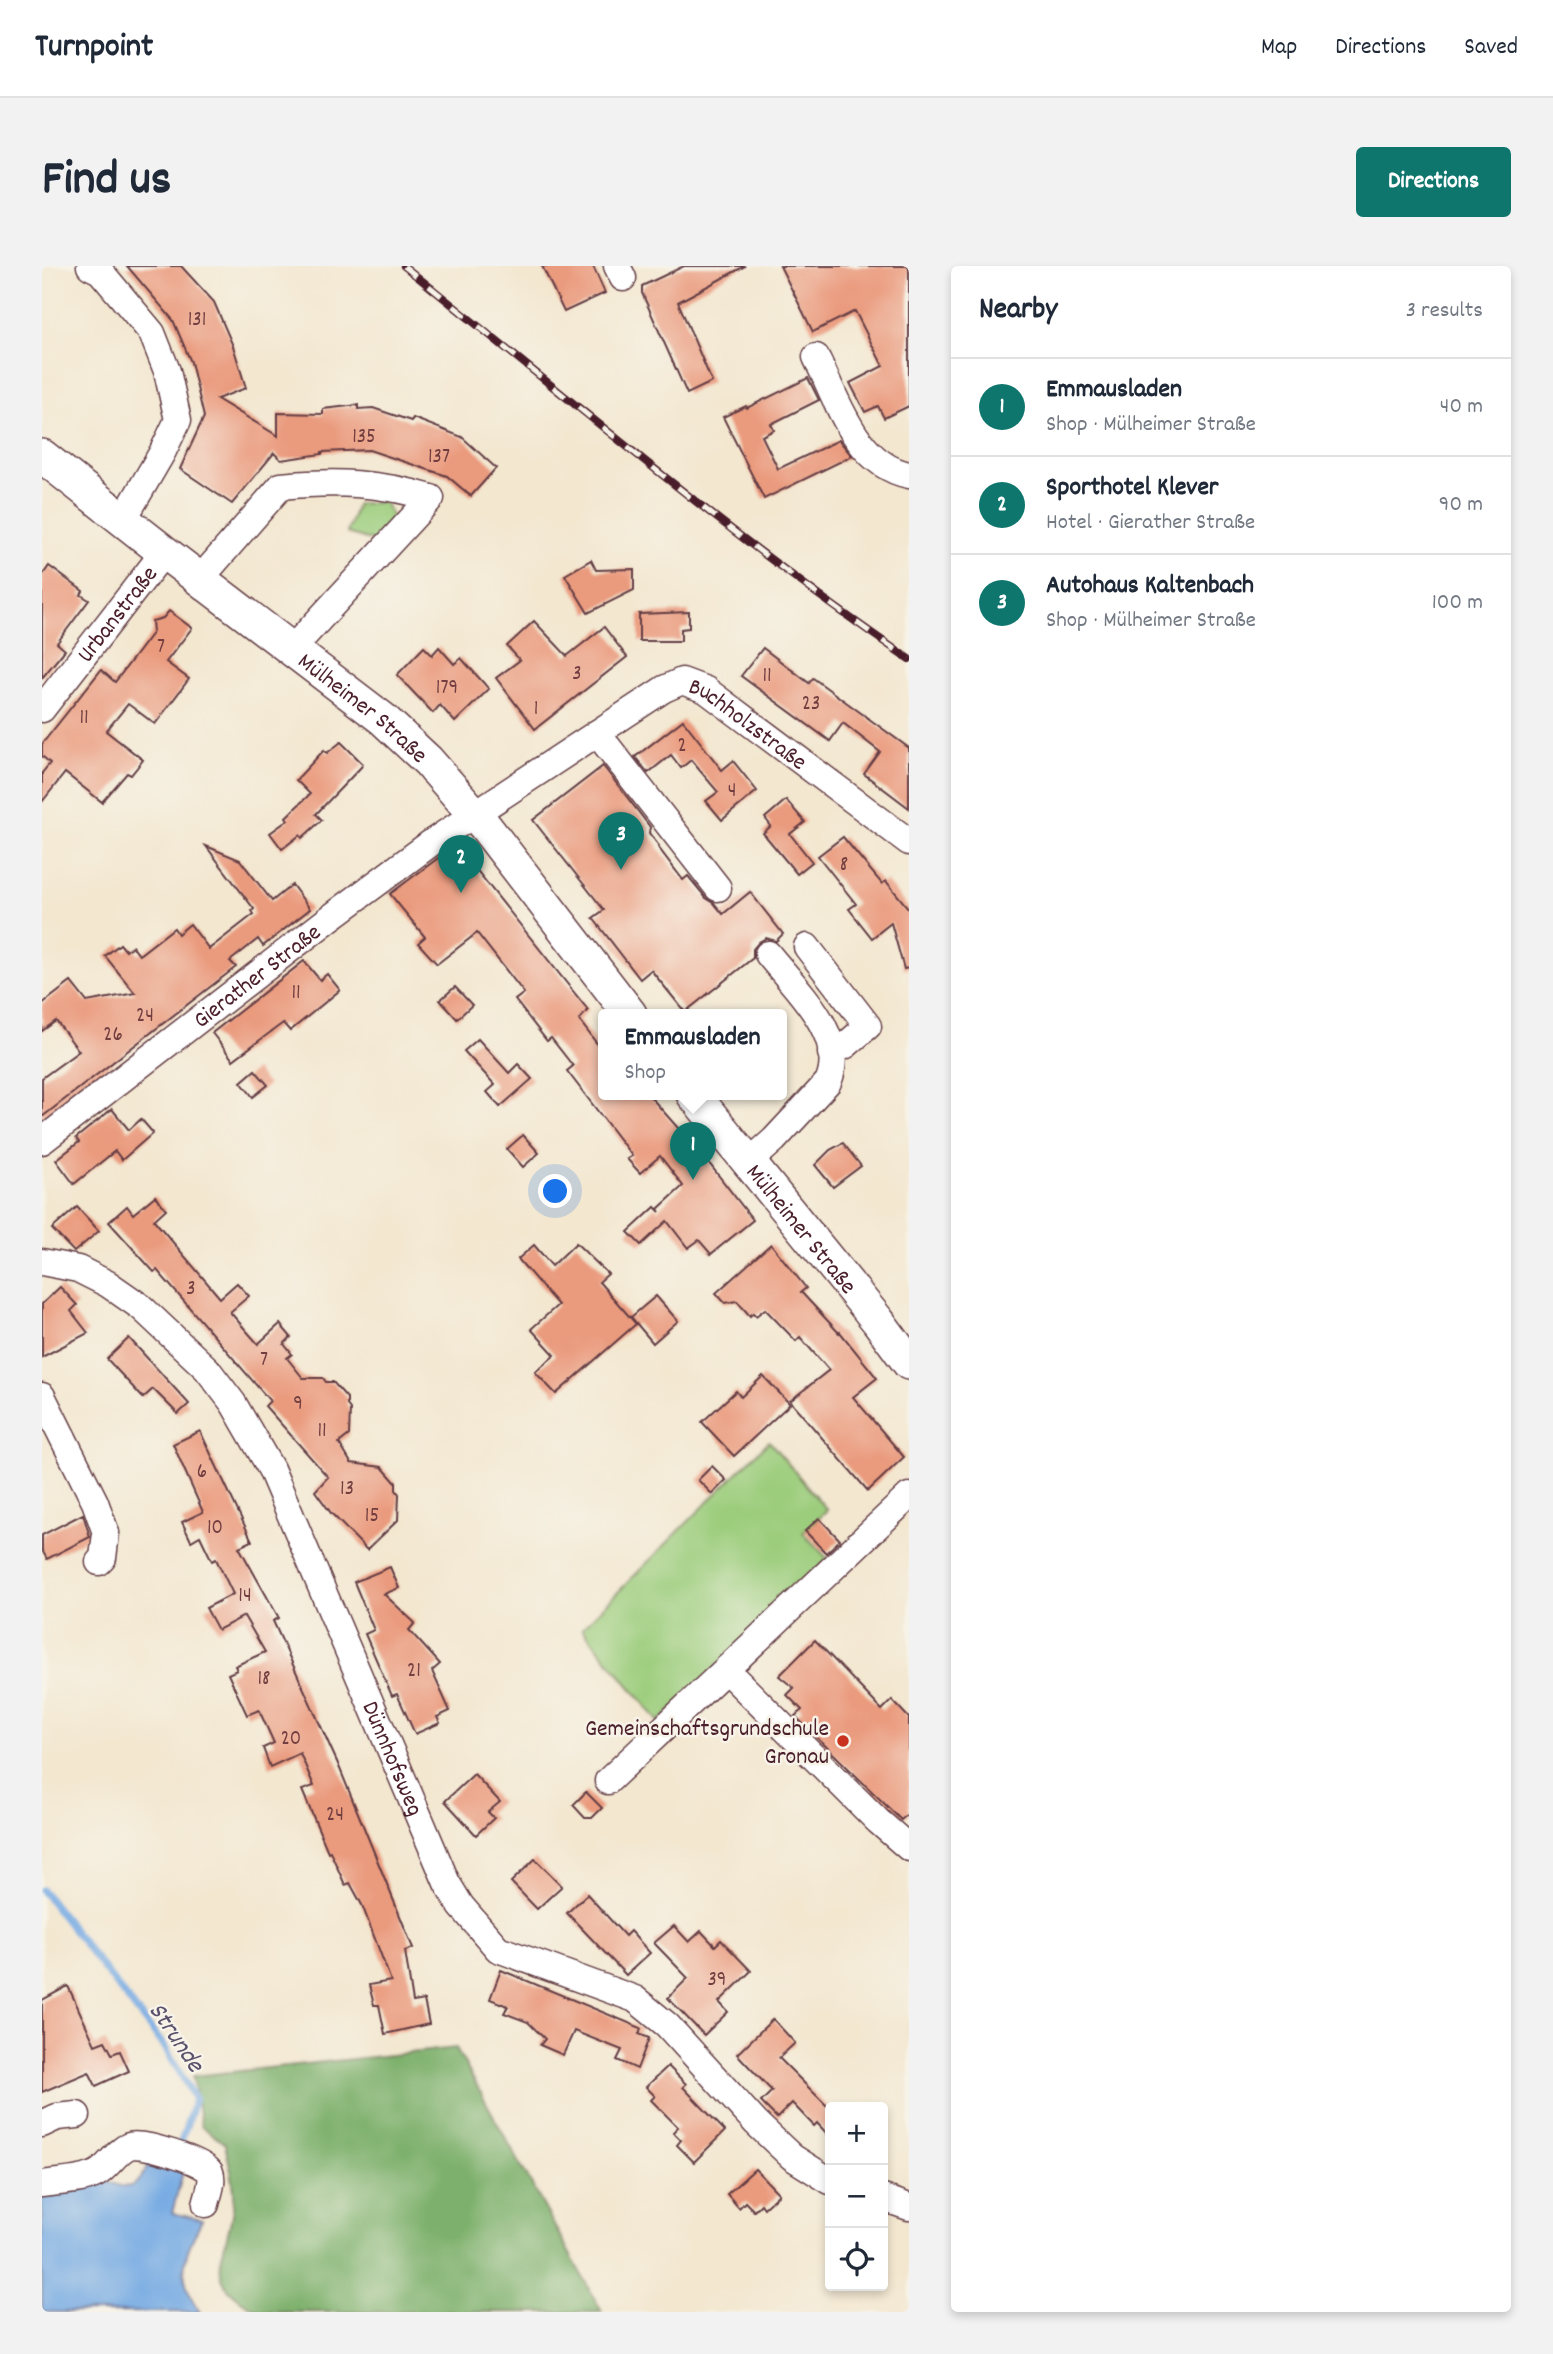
<!DOCTYPE html>
<html lang="en">
<head>
<meta charset="utf-8">
<style>
  :root { --surface:#fff; --page:#f2f2f3; --text:#1f2937; --muted:#747a83; --line:#e0e1e3; --accent:#0f766e }
  body { margin:0; font-family:Dekko,sans-serif; background:var(--page); color:var(--text) }
  .controls { position:absolute; right:21px; bottom:21px; display:grid; overflow:hidden; border-radius:7px; box-shadow:0 4px 10px #0003 }
  .controls button { width:63px; height:63px; display:grid; place-items:center; padding:0; border:0; border-bottom:2px solid var(--line); background:var(--surface); color:var(--text); font:35px sans-serif }
  .you { position:absolute; left:514px; top:926px; width:24px; height:24px; margin:-18px; border:5px solid #fff; border-radius:50%; background:#1a73e8; box-shadow:0 0 0 10px #1a73e833 }
  .badge { display:grid; place-items:center; width:46px; height:46px; border-radius:50%; background:var(--accent); color:#fff; font-size:23px; font-weight:700 }
  .pin { position:absolute; translate:-50% -58px; filter:drop-shadow(0 2px 4px #0008) }
  .pin::after { content:''; position:absolute; top:37px; width:24px; height:21px; background:inherit; clip-path:polygon(0 0,100% 0,50% 100%) }
  .popup { position:absolute; left:556px; top:743px; width:189px; height:91px; box-sizing:border-box; display:grid; place-content:center; border-radius:7px; background:var(--surface); filter:drop-shadow(0 2px 5px #0005); font-size:23px; white-space:nowrap; color:var(--muted) }
  .popup b { font-size:26px; color:var(--text) }
  .popup::after { content:''; position:absolute; left:50%; top:100%; margin-left:-14px; border:14px solid transparent; border-top-color:var(--surface) }
  .list { margin:0; padding:0; list-style:none }
  h2 { display:flex; justify-content:space-between; align-items:center; height:91px; margin:0; padding:0 28px; font-size:30px }
  h2 small { font-size:23px; font-weight:400; color:var(--muted) }
  .list li { display:grid; grid-template-columns:46px 1fr auto; gap:21px; align-items:center; box-sizing:border-box; height:98px; padding:0 28px; border-top:2px solid var(--line) }
  .list b { display:block; font-size:26px; white-space:nowrap }
  .list p { margin:0; font-size:23px; white-space:nowrap; color:var(--muted) }
  .list em { font-size:23px; font-style:normal; color:var(--muted) }
  .icon { flex:none; width:38px; height:38px; fill:none; stroke:currentColor; stroke-width:2; stroke-linecap:round; stroke-linejoin:round }
  .map { position:relative; flex:none; width:867px; height:2046px; overflow:hidden; border-radius:7px }
  header { display:flex; align-items:center; gap:42px; box-sizing:border-box; height:98px; padding:0 35px; background:var(--surface); border-bottom:2px solid var(--line) }
  header strong { font-size:33px }
  nav { display:flex; gap:38px; margin-inline-start:auto; font-size:24px }
  .intro { display:flex; align-items:center; justify-content:space-between; box-sizing:border-box; height:168px; padding:0 42px }
  h1 { margin:0; font-size:49px }
  .button { padding:18px 32px; border-radius:7px; background:var(--accent); color:#fff; font-size:24px; font-weight:700 }
  main { display:flex; gap:42px; padding:0 42px }
  aside { flex:1; background:var(--surface); border-radius:7px; box-shadow:0 4px 10px #0003 }
  .map>svg:first-child { display:block }
</style>
</head>
<body>
<header>
<strong>Turnpoint</strong>
<nav><a>Map</a><a>Directions</a><a>Saved</a></nav>
</header>
<div class="intro"><h1>Find us</h1><a class="button">Directions</a></div>
<main>
<div class="map">
<svg width="867" height="2046" viewBox="0 0 867 2046">
  <rect width="100%" height="100%" fill="#f7f3e8"/>
  <filter id="ink" filterUnits="userSpaceOnUse"><feTurbulence type="fractalNoise" baseFrequency=".0143" numOctaves="2"/><feDisplacementMap in="SourceGraphic" scale="14" xChannelSelector="R" yChannelSelector="G"/><feConvolveMatrix kernelMatrix="1 2 1 2 8 2 1 2 1" color-interpolation-filters="sRGB"/></filter>
  <filter id="wash" filterUnits="userSpaceOnUse"><feTurbulence type="fractalNoise" baseFrequency=".00686" numOctaves="4" result="noise"/><feDisplacementMap in="SourceGraphic" scale="28" xChannelSelector="R" yChannelSelector="G"/><feGaussianBlur stdDeviation="1.57" result="paint"/><feColorMatrix in="noise" values="0 0 0 0 0 0 0 0 0 0 0 0 0 0 0 0 0 1.4 0 .05"/><feComposite in="paint" operator="in"/></filter>
  <g filter="url(#wash)">
    <rect width="100%" height="100%" fill="#f3e7d0"/>
    <g fill="#9ccd7d" stroke="#737654" stroke-width="2">
      <path d="M342,236L356,261L341,278L305,267L315,238Z"/>
      <path d="M727,1175L785,1244L761,1267L786,1293L617,1456L540,1362Z"/>
    </g>
    <path fill="#7db06c" stroke="#64684c" stroke-width="2" d="M414,1782L560,2046H220C150,2013 189,1990 192,1932C193,1915 186,1895 183,1878L159,1860L151,1810Z"/>
    <path fill="#76aae3" stroke="#606487" stroke-width="2" d="M108,1893L141,1906L130,1947L160,1954C141,1991 133,2010 158,2046H0V1926L65,1914C90,1929 100,1917 108,1893Z"/>
    <g fill="none" stroke-linecap="round" stroke-linejoin="round">
      <path stroke="#76aae3" stroke-width="7" d="M0,1624L122,1780L153,1833L136,1885"/>
    </g>
    <g id="blocks">
      <g fill="#ea9a7d">
        <path d="M85,0H139L172,36L191,80L204,122L175,133L236,170V147L281,148V143L316,139V143L331,142L369,155L371,152L420,171L454,202L429,230L405,210L327,184L280,186V188L239,194L232,187L190,238L138,203L162,151L149,96L131,54Z"/>
        <path d="M500,0H551L563,27L522,46Z"/>
        <path d="M642,0H703L636,36L670,116L645,128L600,27V20Z"/>
        <path d="M738,0H867V140L842,152L836,140L823,146L808,117L841,100L813,45L771,66Z"/>
        <path d="M766,112L777,134L729,158L732,164L720,170L736,203L797,174L810,190L722,233L681,151L704,140L705,142Z"/>
        <path d="M549,294L554,304L592,303V324L546,347L523,309Z"/>
        <path d="M7,300L41,325L39,329L47,334L15,377L23,384L0,412V310Z"/>
        <path d="M127,345L150,362L124,396L147,413L113,458L86,438L64,465L101,494L89,509L85,507L60,536L23,507L0,536V507L8,497L0,490V478L59,404L73,416L111,366L110,355L121,352Z"/>
        <path d="M647,346V362L639,363V375H597V348Z"/>
        <path d="M492,355L525,390L562,361L585,391L493,463L454,412L478,394L465,380Z"/>
        <path d="M382,381L390,389L397,381L412,398L419,392L447,423L413,456L398,439L391,447L355,409Z"/>
        <path d="M721,382L767,417L771,412L867,482V542L822,508L838,486L801,457L788,475L699,410Z"/>
        <path d="M641,454L680,504L691,495L715,525L680,554L664,535L676,526L649,494L639,502L629,489L606,507L593,491Z"/>
        <path d="M299,476L321,498L319,501L274,548L280,554L260,572L258,569L240,583L228,567L246,554L244,551L268,528L254,514L282,484L285,487Z"/>
        <path d="M561,500L608,561L607,567L617,580L616,581L641,614L646,610L664,632L672,637L681,648L708,626L741,668L734,675L724,672L717,676L711,683V692L643,746L609,704L598,713L551,652L562,644L491,554Z"/>
        <path d="M744,534L763,556L748,568L770,596L755,608L721,567L729,560L723,552Z"/>
        <path d="M801,571L840,618L844,615L867,643V702L862,703L849,657L830,672L807,643L814,638L776,590Z"/>
        <path d="M164,580L198,594L230,635L250,619L268,643L221,680L216,673L188,695L194,701L0,851V812L37,785L14,755L0,765V738L29,716L45,736L93,727L63,690L78,678L84,685L90,680L97,689L132,662L136,668L148,658L167,683L212,648L210,645L212,643Z"/>
        <path d="M411,581L417,582L546,744L537,754L562,787V828H606L666,896L711,954L669,988L657,974L646,982L625,955L599,979L586,966L613,941L618,946L616,943L641,920L618,890L598,907L585,893L590,890L525,805L531,800L509,772L505,775L473,734L482,727L435,667L395,698L376,677L383,671L348,628Z"/>
        <path d="M262,695L278,714L285,708L298,724L248,765L241,757L191,794L170,767Z"/>
        <path d="M413,721L430,739L415,753L398,734Z"/>
        <path d="M436,773L467,807L476,798L490,813L458,841L445,826L453,819L422,785Z"/>
        <path d="M213,804L226,819L211,831L199,816Z"/>
        <path d="M70,843L87,864L99,853L111,867L80,894L73,885L32,918L14,894L37,876L34,872Z"/>
        <path d="M481,869L497,887L481,901L465,883Z"/>
        <path d="M801,877L819,900L791,921L773,899L788,884Z"/>
        <path d="M113,930L124,943L112,954L178,1032L195,1017L207,1030L188,1046L216,1078L238,1058L249,1071L242,1078L250,1088L245,1092L261,1112H281L284,1116H291L305,1132V1139L308,1143L307,1169L297,1177L309,1197L340,1201L354,1217V1224L357,1228L356,1254L325,1284L289,1247L273,1225L286,1211L223,1140L228,1135L115,1004L112,1006L67,956L85,940L91,948Z"/>
        <path d="M35,941L57,965L32,986L10,963Z"/>
        <path d="M534,977L566,1008L557,1016L594,1058L514,1128L493,1106L513,1089L489,1063L516,1039L476,993L492,979L510,1000Z"/>
        <path d="M729,978L764,1022L759,1026L797,1067L798,1066L835,1112L811,1131L862,1191L826,1225L748,1135L787,1104L758,1071L754,1075L723,1043L714,1050L711,1047L708,1050L695,1035L683,1037L674,1027Z"/>
        <path d="M18,1021L35,1039L29,1045L46,1067L0,1091V1038Z"/>
        <path d="M614,1030L636,1055L611,1077L589,1051Z"/>
        <path d="M87,1072L147,1138L136,1148L111,1123L101,1132L65,1093Z"/>
        <path d="M721,1110L748,1138L692,1190L660,1156L694,1125L699,1131Z"/>
        <path d="M158,1165L210,1275L197,1281L237,1352L231,1355L296,1498L371,1682L363,1685L371,1736L382,1734L387,1758L343,1768L337,1739H332L327,1719L349,1715L320,1639L308,1617L303,1619L288,1585L286,1586L260,1524L272,1520L258,1487L228,1501L221,1482L232,1477L217,1444L205,1449L186,1408L195,1404L193,1400L223,1386L202,1350L176,1364L164,1342L191,1328L174,1293L170,1295L158,1270L149,1275L140,1256L161,1246L131,1178Z"/>
        <path d="M670,1200L684,1214L670,1228L656,1214Z"/>
        <path d="M41,1248L48,1271L5,1293L0,1284V1269Z"/>
        <path d="M777,1252L798,1274L784,1287L763,1265Z"/>
        <path d="M348,1301L357,1322L342,1328L373,1357L367,1364L398,1398L390,1405L408,1445L395,1451L398,1457L373,1468L355,1428L350,1430L323,1368L332,1364L312,1316Z"/>
        <path d="M773,1374L840,1444L850,1434L867,1452V1547L859,1554L753,1450L760,1444L745,1429L752,1422L737,1410Z"/>
        <path d="M432,1508L458,1536L446,1546L452,1552L434,1569L403,1535Z"/>
        <path d="M544,1526L560,1542L550,1552H543L531,1539Z"/>
        <path d="M493,1593L520,1620L495,1643L469,1616Z"/>
        <path d="M545,1628L583,1670L588,1665L608,1687L584,1709L525,1647Z"/>
        <path d="M632,1660L647,1676L659,1665L673,1680L679,1674L709,1705L677,1736L686,1746L662,1769L626,1732L646,1712L612,1677Z"/>
        <path d="M459,1704L599,1762L597,1768L607,1772L595,1803L575,1794L580,1784L532,1765L521,1789L498,1779L503,1773L486,1756L462,1747L466,1740L448,1733Z"/>
        <path d="M26,1720L53,1779L63,1775L70,1788L78,1785L87,1805L54,1820L47,1806L0,1826V1734Z"/>
        <path d="M731,1753L753,1777L737,1792L788,1843V1871L775,1857L772,1860L750,1837L735,1852L719,1836L730,1825L695,1788Z"/>
        <path d="M626,1800L644,1818L641,1821L683,1865L652,1896L635,1879L639,1874L631,1866L636,1861L609,1834L613,1830L604,1821Z"/>
        <path d="M713,1903L737,1928L722,1942L719,1938L712,1945L703,1936L697,1942L685,1928Z"/>
      </g>
    </g>
  </g>
  <g filter="url(#ink)">
    <use href="#blocks" fill-opacity="0" stroke="#633d44" stroke-width="2"/>
    <g fill="none" stroke-linecap="round" stroke-linejoin="round">
      <defs>
        <g id="minor">
          <path d="M48,0L58,5L110,67L125,105L136,154L120,187L81,254"/>
          <path d="M575,0L581,12"/>
          <path d="M774,91C795,133 814,199 867,209"/>
          <path d="M158,313L239,220C292,215 338,216 389,232L250,383"/>
          <path id="s1" d="M0,443L122,286"/>
          <path d="M555,467L676,622"/>
          <path d="M765,681L826,760L804,779L789,787"/>
          <path id="s2" d="M0,875L288,652L393,574L622,423L640,415L664,424L867,576"/>
          <path d="M706,897L732,874L786,816C807,770 752,721 726,688"/>
          <path id="s3" d="M0,996L36,1003L66,1018L99,1041L165,1103L191,1137L229,1203L405,1617L419,1640L456,1683L593,1733L625,1759L714,1857L750,1891L788,1915"/>
          <path d="M0,1130L53,1236L64,1267L61,1292L57,1296"/>
          <path d="M684,1404L836,1555L867,1582"/>
          <path d="M566,1515L867,1230"/>
          <path d="M0,1858L15,1851L35,1849"/>
          <path d="M0,1918C17,1915 38,1916 54,1908C66,1902 74,1885 87,1880C99,1875 162,1895 168,1906C172,1915 166,1929 164,1938"/>
          <path d="M841,1932L867,1941"/>
        </g>
        <g id="major">
          <path id="s4" d="M0,190L122,286L341,453L386,495L442,559L588,748"/>
          <path id="s5" d="M651,828L836,1055L867,1097"/>
        </g>
      </defs>
      <use href="#minor" stroke="#633d44" stroke-width="29"/>
      <use href="#major" stroke="#633d44" stroke-width="36"/>
      <use href="#minor" stroke="#fff" stroke-width="26"/>
      <use href="#major" stroke="#fff" stroke-width="33"/>
      <defs>
        <path id="rail" d="M362,0C528,133 691,273 867,393"/>
      </defs>
      <use href="#rail" stroke="#4a1f2b" stroke-width="8"/>
      <use href="#rail" stroke="#f7f3e8" stroke-width="5" stroke-dasharray="16" stroke-linecap="butt"/>
    </g>
  </g>
  <circle fill="#c8321e" stroke="#f7f3e8" stroke-width="2.5" cx="801" cy="1475" r="7"/>
  <g text-anchor="middle" stroke-width="5" stroke-linejoin="round" paint-order="stroke">
    <g font-size="21" fill="#723e40">
      <text x="155" y="59">131</text>
      <text x="322" y="176">135</text>
      <text x="397" y="196">137</text>
      <text x="119" y="386">7</text>
      <text x="535" y="413">3</text>
      <text x="725" y="415">11</text>
      <text x="405" y="427">179</text>
      <text x="769" y="443">23</text>
      <text x="494" y="448">1</text>
      <text x="42" y="457">11</text>
      <text x="640" y="485">2</text>
      <text x="690" y="530">4</text>
      <text x="802" y="604">8</text>
      <text x="254" y="732">11</text>
      <text x="103" y="755">24</text>
      <text x="71" y="774">26</text>
      <text x="149" y="1028">3</text>
      <text x="222" y="1099">7</text>
      <text x="256" y="1143">9</text>
      <text x="280" y="1170">11</text>
      <text x="160" y="1211">6</text>
      <text x="305" y="1228">13</text>
      <text x="330" y="1255">15</text>
      <text x="173" y="1267">10</text>
      <text x="203" y="1335">14</text>
      <text x="372" y="1410">21</text>
      <text x="222" y="1418">18</text>
      <text x="249" y="1478">20</text>
      <text x="293" y="1554">24</text>
      <text x="675" y="1719">39</text>
    </g>
    <g font-size="24" fill="#4a1f2b" stroke="#f7f3e8">
      <text dy="8" stroke="none"><textPath href="#s1" startOffset="121">Urbanstraße</textPath></text>
      <text dy="8" stroke="none"><textPath href="#s4" startOffset="408">Mülheimer Straße</textPath></text>
      <text dy="8" stroke="none"><textPath href="#s2" startOffset="868">Buchholzstraße</textPath></text>
      <text dy="8" stroke="none"><textPath href="#s2" startOffset="271">Gierather Straße</textPath></text>
      <text dy="8" stroke="none"><textPath href="#s5" startOffset="173">Mülheimer Straße</textPath></text>
      <text dy="8" stroke="none"><textPath href="#s3" startOffset="634">Dünnhofsweg</textPath></text>
    </g>
    <g font-size="24" fill="#4a1f2b" stroke="#f7f3e8" text-anchor="end">
      <text x="787" y="1469">Gemeinschaftsgrundschule<tspan x="787" dy="28">Gronau</tspan></text>
    </g>
    <g font-size="26" font-style="italic" fill="#59506b" stroke="#f7f3e8">
      <text transform="translate(136 1770) rotate(56)" y="9">Strunde</text>
    </g>
  </g>
</svg>
<div class="controls">
<button>+</button>
<button>−</button>
<button><svg class="icon" aria-label="locate" viewBox="0 0 24 24"><circle cx="12" cy="12" r="6"/><path d="M12 2v4M12 18v4M2 12h4M18 12h4"/></svg></button>
</div>
<div class="you"></div>
<div class="pin badge" style="left:651px;top:914px">1</div>
<div class="popup"><b>Emmausladen</b>Shop</div>
<div class="pin badge" style="left:419px;top:627px">2</div>
<div class="pin badge" style="left:579px;top:604px">3</div>
</div>
<aside>
<h2>Nearby<small>3 results</small></h2>
<ul class="list">
<li><span class="badge">1</span><div><b>Emmausladen</b><p>Shop · Mülheimer Straße</p></div><em>40 m</em></li>
<li><span class="badge">2</span><div><b>Sporthotel Klever</b><p>Hotel · Gierather Straße</p></div><em>90 m</em></li>
<li><span class="badge">3</span><div><b>Autohaus Kaltenbach</b><p>Shop · Mülheimer Straße</p></div><em>100 m</em></li>
</ul>
</aside>
</main>
</body>
</html>
